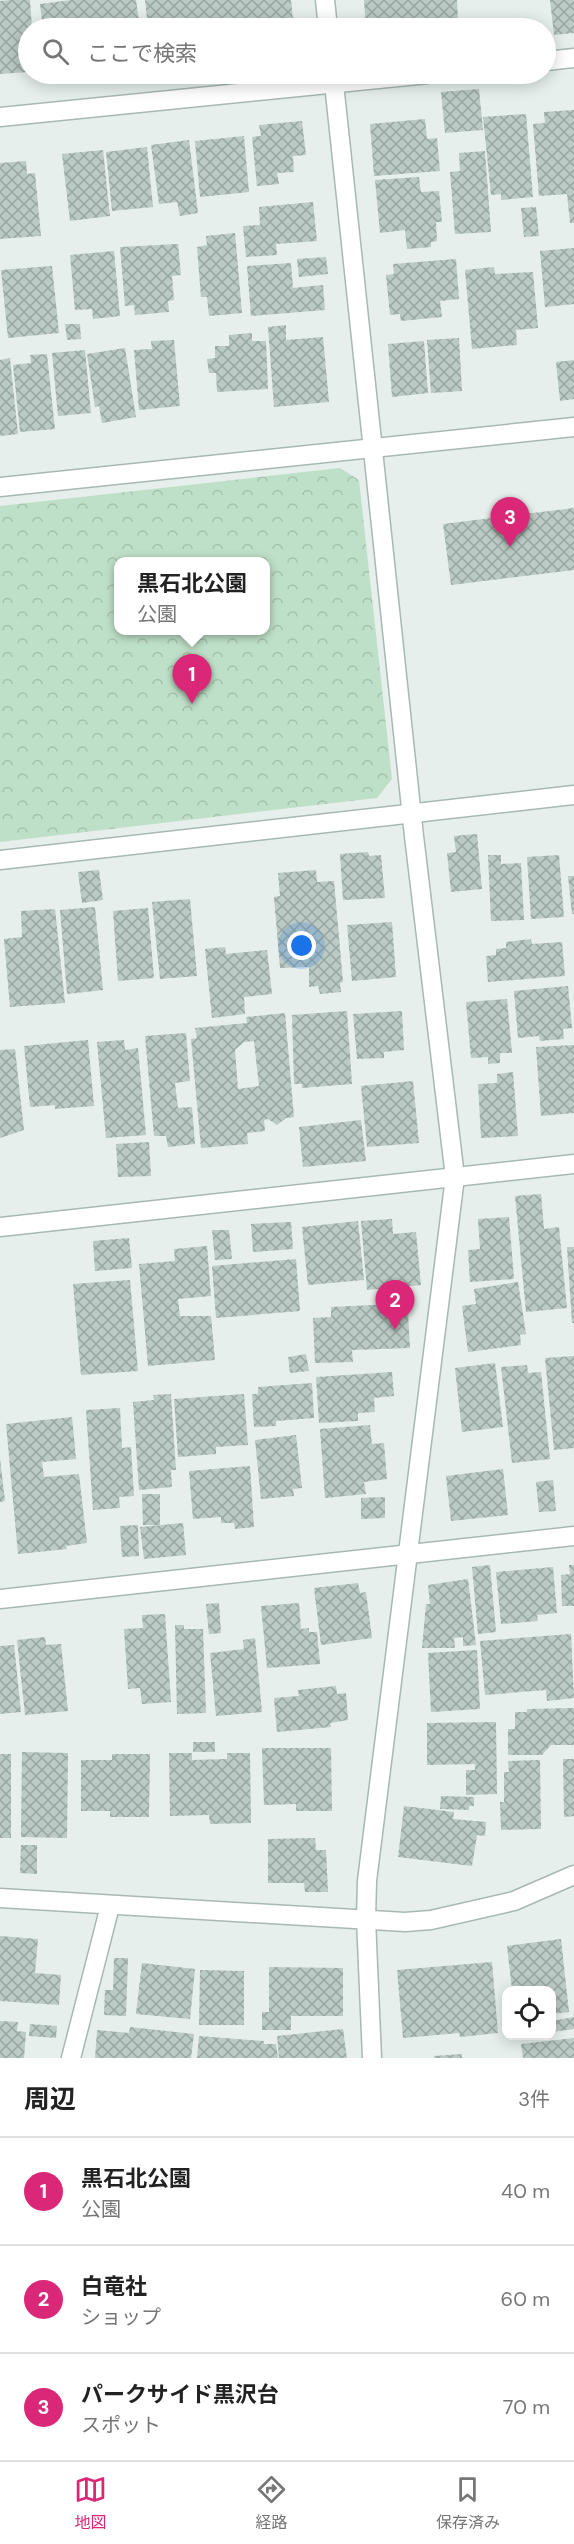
<!DOCTYPE html>
<html lang="ja">
<head>
<meta charset="utf-8">
<style>
  :root { --surface:#fff; --page:#f6f6f6; --text:#222; --muted:#767676; --line:#e0e0e0; --accent:#db2777 }
  body { margin:0; font-family:"DM Sans","Noto Sans JP",sans-serif; background:var(--page); color:var(--text) }
  .controls { position:absolute; right:18px; bottom:18px; display:grid; overflow:hidden; border-radius:12px; box-shadow:0 3px 15px #0003 }
  .controls button { width:54px; height:54px; display:grid; place-items:center; padding:0; border:0; border-bottom:2px solid var(--line); background:var(--surface); color:var(--text); font:30px sans-serif }
  .you { position:absolute; left:302px; top:946px; width:21px; height:21px; margin:-15px; border:4px solid #fff; border-radius:50%; background:#1a73e8; box-shadow:0 0 0 9px #1a73e833 }
  .badge { display:grid; place-items:center; width:39px; height:39px; border-radius:50%; background:var(--accent); color:#fff; font-size:20px; font-weight:700 }
  .pin { position:absolute; translate:-50% -50px; filter:drop-shadow(0 2px 3px #0008) }
  .pin::after { content:''; position:absolute; top:32px; width:21px; height:18px; background:inherit; clip-path:polygon(0 0,100% 0,50% 100%) }
  .popup { position:absolute; left:114px; top:557px; width:156px; height:78px; box-sizing:border-box; display:grid; place-content:center; border-radius:12px; background:var(--surface); filter:drop-shadow(0 2px 4px #0005); font-size:20px; white-space:nowrap; color:var(--muted) }
  .popup b { font-size:22px; color:var(--text) }
  .popup::after { content:''; position:absolute; left:50%; top:100%; margin-left:-12px; border:12px solid transparent; border-top-color:var(--surface) }
  .list { margin:0; padding:0; list-style:none }
  h2 { display:flex; justify-content:space-between; align-items:center; height:78px; margin:0; padding:0 24px; font-size:26px }
  h2 small { font-size:20px; font-weight:400; color:var(--muted) }
  .list li { display:grid; grid-template-columns:39px 1fr auto; gap:18px; align-items:center; box-sizing:border-box; height:108px; padding:0 24px; border-top:2px solid var(--line) }
  .list b { display:block; font-size:22px; white-space:nowrap }
  .list p { margin:0; font-size:20px; white-space:nowrap; color:var(--muted) }
  .list em { font-size:20px; font-style:normal; color:var(--muted) }
  .icon { flex:none; width:33px; height:33px; fill:none; stroke:currentColor; stroke-width:2; stroke-linecap:round; stroke-linejoin:round }
  .map { position:relative; flex:none; width:574px; height:2058px; overflow:hidden }
  .search { position:absolute; background:var(--surface); box-shadow:0 3px 15px #0003; left:18px; right:18px; top:18px; height:66px; display:flex; align-items:center; gap:15px; box-sizing:border-box; padding:0 21px; border-radius:33px; color:var(--muted); font-size:22px }
  .sheet { height:402px; background:var(--surface) }
  nav { display:flex; justify-content:space-around; align-items:center; box-sizing:border-box; height:84px; border-top:2px solid var(--line); background:var(--surface); font-size:16px; color:var(--muted) }
  nav a { display:grid; justify-items:center; gap:3px }
  nav .on { color:var(--accent) }
  .map>svg:first-child { display:block }
</style>
</head>
<body>
<div class="map">
<svg width="574" height="2058" viewBox="0 0 574 2058">
  <defs>
    <pattern id="forest-crowns" width="20" height="18" patternUnits="userSpaceOnUse" patternTransform="scale(1.5)"><rect width="20" height="18" fill="#bfe0c8"/><path d="M2 6a3 3 0 1 1 6 0M12 15a3 3 0 1 1 6 0" fill="none" stroke="#a4c1ad"/></pattern>
    <pattern id="building-cross-hatch" width="8" height="8" patternUnits="userSpaceOnUse" patternTransform="scale(1.5)"><rect width="8" height="8" fill="#bbcac4"/><path d="M0 0l8 8M0 8l8-8" fill="none" stroke="#98a6a0"/></pattern>
  </defs>
  <rect width="100%" height="100%" fill="#e6efeb"/>
  <path fill="url(#forest-crowns)" fill-rule="evenodd" d="M340,468L359,480L392,779L377,798L0,842V506ZM118,562H266V630H118Z"/>
  <g fill="url(#building-cross-hatch)" fill-rule="evenodd">
    <path d="M11,0H30L32,28H28V72L0,74V1Z"/>
    <path d="M71,0H136L140,28H43L40,4Z"/>
    <path d="M145,0H291L294,28H148Z"/>
    <path d="M364,0H457L458,22L411,25L412,28H366Z"/>
    <path d="M550,0H574V33L554,35Z"/>
    <path d="M479,89L483,130L445,133L441,92Z"/>
    <path d="M574,110V223H570L567,194L539,196L533,124L545,123L544,112Z"/>
    <path d="M526,114L533,197L501,200V194L491,195L483,117Z"/>
    <path d="M425,119L427,139L437,138L440,171L374,176L370,124Z"/>
    <path d="M302,121L306,155L293,156L294,172L277,173L279,184L257,186L252,137L261,136L259,125Z"/>
    <path d="M244,136L249,192L200,197L195,141Z"/>
    <path d="M189,140L198,213L180,216L177,202L159,204L151,145Z"/>
    <path d="M147,147L153,207L112,211L106,152Z"/>
    <path d="M103,150L110,216L70,221L62,154Z"/>
    <path d="M485,151L491,232L455,234L450,172L460,171L459,153Z"/>
    <path d="M26,161L27,174L35,173L41,236L0,239V163Z"/>
    <path d="M419,177L421,192L439,191L442,222H436L437,241L431,242V247L407,249L405,230L380,233L375,180Z"/>
    <path d="M313,202L317,241L276,244L277,255L246,257L243,226L260,225L259,207Z"/>
    <path d="M536,207L539,236L524,237L521,208Z"/>
    <path d="M235,233L242,313L209,316L207,297H201L197,247L207,245L206,236Z"/>
    <path d="M178,244L181,275L172,276L174,300L168,301L169,312L135,315L134,305L125,306L120,247Z"/>
    <path d="M574,248V304L545,307L540,251Z"/>
    <path d="M114,251L120,316L93,319L92,309L75,310L70,255Z"/>
    <path d="M326,257L328,274L299,277L297,259Z"/>
    <path d="M456,259L459,299L440,301L442,317L401,321L400,314L390,315L386,275L394,274L393,264Z"/>
    <path d="M291,263L293,288L323,285L325,310L251,316L247,266Z"/>
    <path d="M52,266L59,333L8,338L1,270Z"/>
    <path d="M494,267L495,274L533,272L538,328L516,330L517,345L472,349L465,270Z"/>
    <path d="M65,324H80L81,339L67,340Z"/>
    <path d="M286,325V340L323,337L329,402L274,407L268,327Z"/>
    <path d="M252,333V341H266L268,389L217,392L216,373H209L207,359L215,358V346H229V335Z"/>
    <path d="M459,338L462,391L431,393L427,340Z"/>
    <path d="M174,340L180,406L139,410L134,350L152,349L151,341Z"/>
    <path d="M424,341L428,393L392,397L388,344Z"/>
    <path d="M125,348L136,417L102,423L99,406L95,407L87,354Z"/>
    <path d="M85,350L91,413L58,416L52,353Z"/>
    <path d="M47,354L55,429L20,432L13,365L31,363L30,355Z"/>
    <path d="M10,358L18,434L0,436V360Z"/>
    <path d="M574,360V399L560,401L556,362Z"/>
    <path d="M574,508V570L451,585L443,524Z"/>
    <path d="M477,834L482,889L451,892L447,853L456,852L454,836Z"/>
    <path d="M368,852L369,856L381,855L385,898L343,900L340,854Z"/>
    <path d="M488,855H501V864L521,863L524,920L491,921Z"/>
    <path d="M559,855L564,917L531,919L527,857Z"/>
    <path d="M99,870L103,900L82,903L78,872Z"/>
    <path d="M316,870L317,882L334,881L343,982L340,983L341,992L320,994L318,986L309,987V967L280,968L274,897L280,896L278,873Z"/>
    <path d="M568,876H574V914H572Z"/>
    <path d="M190,899L197,976L160,979L152,902Z"/>
    <path d="M95,907L103,990L67,994L60,910Z"/>
    <path d="M148,908L154,978L118,981L113,911Z"/>
    <path d="M55,909L65,1003L10,1007L4,939L22,937L21,911Z"/>
    <path d="M392,922L396,977L352,981L347,925Z"/>
    <path d="M531,939L532,944L562,942L565,976L488,982L486,956L496,955V949L506,948V942Z"/>
    <path d="M225,947L226,954L267,950L272,994L244,997L245,1014L212,1018L205,949Z"/>
    <path d="M568,986L572,1028L563,1029L564,1039L540,1041L539,1036L518,1038L514,991Z"/>
    <path d="M507,999L512,1053H500V1063L488,1064V1057L471,1058L466,1002Z"/>
    <path d="M347,1011L352,1084L302,1088V1084H294L292,1015Z"/>
    <path d="M402,1011L404,1050L384,1052V1058L357,1059L353,1014Z"/>
    <path d="M285,1013L294,1117L286,1118L277,1125L268,1119L264,1120L265,1131L247,1133L248,1144L201,1148L191,1039L197,1038L195,1028L247,1023L246,1017ZM254,1041L259,1086L238,1089L235,1050L244,1042Z"/>
    <path d="M186,1033L190,1081L175,1083L178,1108L192,1107L195,1144L168,1147L166,1136H154L145,1036Z"/>
    <path d="M88,1040L94,1106L55,1109V1105L30,1107L24,1046Z"/>
    <path d="M124,1040L125,1050L138,1048L146,1135L106,1138L97,1042Z"/>
    <path d="M574,1045V1113L541,1116L536,1047Z"/>
    <path d="M15,1049L24,1130L0,1138V1050Z"/>
    <path d="M513,1072L518,1136L481,1138L478,1084L497,1083V1074Z"/>
    <path d="M413,1081L419,1143L367,1147L361,1086Z"/>
    <path d="M361,1120L366,1161L303,1167L299,1127Z"/>
    <path d="M149,1142L151,1176L118,1177L116,1144Z"/>
    <path d="M541,1194L544,1229L559,1227L567,1308L526,1312L515,1196Z"/>
    <path d="M509,1217L514,1279L470,1282L468,1250L480,1249L478,1219Z"/>
    <path d="M392,1219L393,1234L416,1232L421,1285L367,1290L361,1221Z"/>
    <path d="M358,1221L364,1280L308,1285L302,1227Z"/>
    <path d="M291,1222L293,1249L253,1252L251,1224Z"/>
    <path d="M212,1230H229L232,1259L215,1260Z"/>
    <path d="M129,1238L132,1268L95,1271L93,1241Z"/>
    <path d="M207,1246L211,1296L178,1299L180,1316H211L215,1360L148,1366L139,1264L175,1261L174,1249Z"/>
    <path d="M567,1247H574V1323H572Z"/>
    <path d="M296,1259L300,1311L216,1318L212,1266Z"/>
    <path d="M130,1280L138,1371L81,1375L73,1284Z"/>
    <path d="M518,1282L526,1334L520,1335L521,1345L468,1352L462,1306L476,1304L474,1289Z"/>
    <path d="M393,1304V1313H408L410,1348L352,1350L353,1362L315,1363L313,1318L331,1317V1307Z"/>
    <path d="M306,1354L309,1371L290,1373L288,1357Z"/>
    <path d="M574,1356V1448L554,1450L545,1358Z"/>
    <path d="M495,1363L503,1427L462,1432L455,1368Z"/>
    <path d="M527,1365L528,1373L541,1372L550,1459L512,1463L501,1367Z"/>
    <path d="M392,1372L394,1396L374,1398L375,1412L358,1413V1421L319,1423L316,1377Z"/>
    <path d="M312,1383L314,1418L276,1421V1426L254,1427L252,1394H258V1387Z"/>
    <path d="M171,1394L176,1470H171L172,1487L139,1490L133,1402L154,1400L153,1395Z"/>
    <path d="M244,1394L248,1445L216,1447V1454L178,1457L174,1399Z"/>
    <path d="M120,1408L122,1448L131,1447L134,1496L119,1497L120,1508L93,1510L86,1410Z"/>
    <path d="M72,1417L76,1459L42,1462L44,1477L79,1474L87,1543L66,1546L67,1549L18,1554L6,1424Z"/>
    <path d="M370,1425L372,1444L384,1443L387,1479L364,1482L366,1494L325,1498L320,1429Z"/>
    <path d="M296,1435L302,1488L293,1489L294,1496L261,1499L255,1440Z"/>
    <path d="M0,1458L5,1501L0,1502Z"/>
    <path d="M250,1466L254,1527L235,1529L234,1523H221V1517L193,1519L189,1471Z"/>
    <path d="M503,1469L508,1515L451,1521L446,1476Z"/>
    <path d="M553,1480L556,1511L539,1512L536,1482Z"/>
    <path d="M142,1494H160V1525H143Z"/>
    <path d="M385,1497V1518L361,1519V1498Z"/>
    <path d="M183,1523L186,1555L144,1559L140,1527Z"/>
    <path d="M138,1525L139,1556L122,1557L120,1526Z"/>
    <path d="M490,1565L496,1632L478,1634L472,1567Z"/>
    <path d="M569,1565H574V1606H562L561,1575L570,1574Z"/>
    <path d="M553,1567L557,1613L537,1615L538,1621L501,1624L496,1572Z"/>
    <path d="M468,1579L476,1645L463,1646V1637L454,1638L455,1648H422L426,1604H430L428,1585Z"/>
    <path d="M358,1583L360,1593L366,1592L372,1638L321,1645L314,1588Z"/>
    <path d="M219,1603L221,1633L209,1634L206,1604Z"/>
    <path d="M299,1603L301,1629L309,1628V1632H317L320,1664L267,1668L261,1606Z"/>
    <path d="M165,1614L171,1702L142,1704L140,1688L128,1689L124,1629L143,1628L142,1615Z"/>
    <path d="M175,1625H184V1629H203L206,1713L177,1714Z"/>
    <path d="M571,1634L574,1698L547,1701L546,1690L485,1695L480,1641Z"/>
    <path d="M45,1637L46,1645L61,1644L68,1711L25,1715L17,1640Z"/>
    <path d="M255,1638L262,1712L216,1716L210,1653L244,1649L243,1640Z"/>
    <path d="M14,1645L21,1712L0,1714V1646Z"/>
    <path d="M477,1650L480,1709L431,1712L428,1653Z"/>
    <path d="M336,1686L337,1694L346,1693L348,1720L330,1723L331,1727L277,1732L274,1698L299,1696L298,1690Z"/>
    <path d="M574,1708V1745H551L542,1755H508V1729H515V1712H527V1709Z"/>
    <path d="M496,1722L497,1794L466,1795V1770H475V1764L427,1765V1723Z"/>
    <rect x="193" y="1742" width="22" height="10"/>
    <path d="M262,1748H331L332,1811H296V1804L264,1805Z"/>
    <path d="M22,1752L68,1753L67,1838L21,1837Z"/>
    <path d="M169,1753H192V1760L227,1759V1753H250L251,1823L210,1824L209,1815L170,1816Z"/>
    <rect x="0" y="1754" width="11" height="84"/>
    <path d="M112,1754H150L149,1817H110V1811H81V1760H112Z"/>
    <path d="M563,1759H574V1816L564,1817Z"/>
    <path d="M540,1760L541,1829L501,1830L500,1802H504V1772H509L508,1761Z"/>
    <path d="M441,1796L474,1797V1806H469V1810L440,1809Z"/>
    <path d="M404,1806L454,1812L453,1819L486,1822L485,1836L477,1835L472,1866L398,1857Z"/>
    <path d="M315,1838L316,1850H326L328,1892H305L304,1883H268V1839Z"/>
    <path d="M21,1845H37V1874L20,1873Z"/>
    <path d="M0,1936L38,1939L35,1973L61,1975L59,2005L0,2001Z"/>
    <path d="M561,1939L569,2012L552,2014V1990H512L507,1946Z"/>
    <path d="M114,1958H128L126,2016L104,2015L105,1990H113Z"/>
    <path d="M492,1962L498,2033L460,2037L459,2033L403,2038L397,1970Z"/>
    <path d="M142,1963L195,1969L190,2019L136,2014Z"/>
    <path d="M269,1967L343,1968V2016H291V2030H262V2012H269Z"/>
    <path d="M200,1970L244,1971V2025H199Z"/>
    <path d="M574,2017V2029L552,2032V2021Z"/>
    <path d="M0,2021L18,2022L17,2031L26,2032L24,2058H0Z"/>
    <path d="M30,2024L57,2026L56,2038L29,2036Z"/>
    <path d="M130,2027L194,2034L191,2058H95L97,2030L129,2033Z"/>
    <path d="M343,2029L347,2058H279L277,2036Z"/>
    <path d="M199,2036L264,2041V2044H276L278,2058H197Z"/>
    <path d="M574,2038V2058H523L521,2044Z"/>
    <path d="M462,2054V2058H434V2056Z"/>
  </g>
  <g fill="none" stroke-linecap="round" stroke-linejoin="round">
    <defs>
      <g id="minor">
        <path d="M325,0L328,28"/>
        <path d="M546,61L574,58"/>
        <path d="M333,74L414,836L455,1177L367,1881L366,1919L372,2058"/>
        <path d="M0,117L428,74"/>
        <path d="M0,487L574,427"/>
        <path d="M0,860L574,795"/>
        <path d="M0,1227L574,1164"/>
        <path d="M0,1599L574,1536"/>
        <path d="M0,1898L405,1922L431,1920L514,1901L574,1875"/>
        <path d="M71,2058L110,1906"/>
      </g>
    </defs>
    <use href="#minor" stroke="#a8b8b2" stroke-width="21"/>
    <use href="#minor" stroke="#fff" stroke-width="18"/>
  </g>
</svg>
<div class="controls">
<button><svg class="icon" aria-label="locate" viewBox="0 0 24 24"><circle cx="12" cy="12" r="6"/><path d="M12 2v4M12 18v4M2 12h4M18 12h4"/></svg></button>
</div>
<div class="you"></div>
<div class="pin badge" style="left:192px;top:704px">1</div>
<div class="popup"><b>黒石北公園</b>公園</div>
<div class="pin badge" style="left:395px;top:1330px">2</div>
<div class="pin badge" style="left:510px;top:547px">3</div>
<div class="search"><svg class="icon" aria-label="search" viewBox="0 0 24 24"><circle cx="10" cy="10" r="6"/><path d="M15 15l6 6"/></svg>ここで検索</div>
</div>
<section class="sheet">
<h2>周辺<small>3件</small></h2>
<ul class="list">
<li><span class="badge">1</span><div><b>黒石北公園</b><p>公園</p></div><em>40 m</em></li>
<li><span class="badge">2</span><div><b>白竜社</b><p>ショップ</p></div><em>60 m</em></li>
<li><span class="badge">3</span><div><b>パークサイド黒沢台</b><p>スポット</p></div><em>70 m</em></li>
</ul>
</section>
<nav>
<a class="on"><svg class="icon" aria-label="map" viewBox="0 0 24 24"><path d="M3 6l6-2 6 2 6-2v14l-6 2-6-2-6 2zM9 4v14M15 6v14"/></svg>地図</a>
<a><svg class="icon" aria-label="directions" viewBox="0 0 24 24"><path d="M12 3l9 9-9 9-9-9zM9 14v-3h6M13 9l2 2-2 2"/></svg>経路</a>
<a><svg class="icon" aria-label="saved" viewBox="0 0 24 24"><path d="M7 4h10v16l-5-4-5 4z"/></svg>保存済み</a>
</nav>
</body>
</html>
